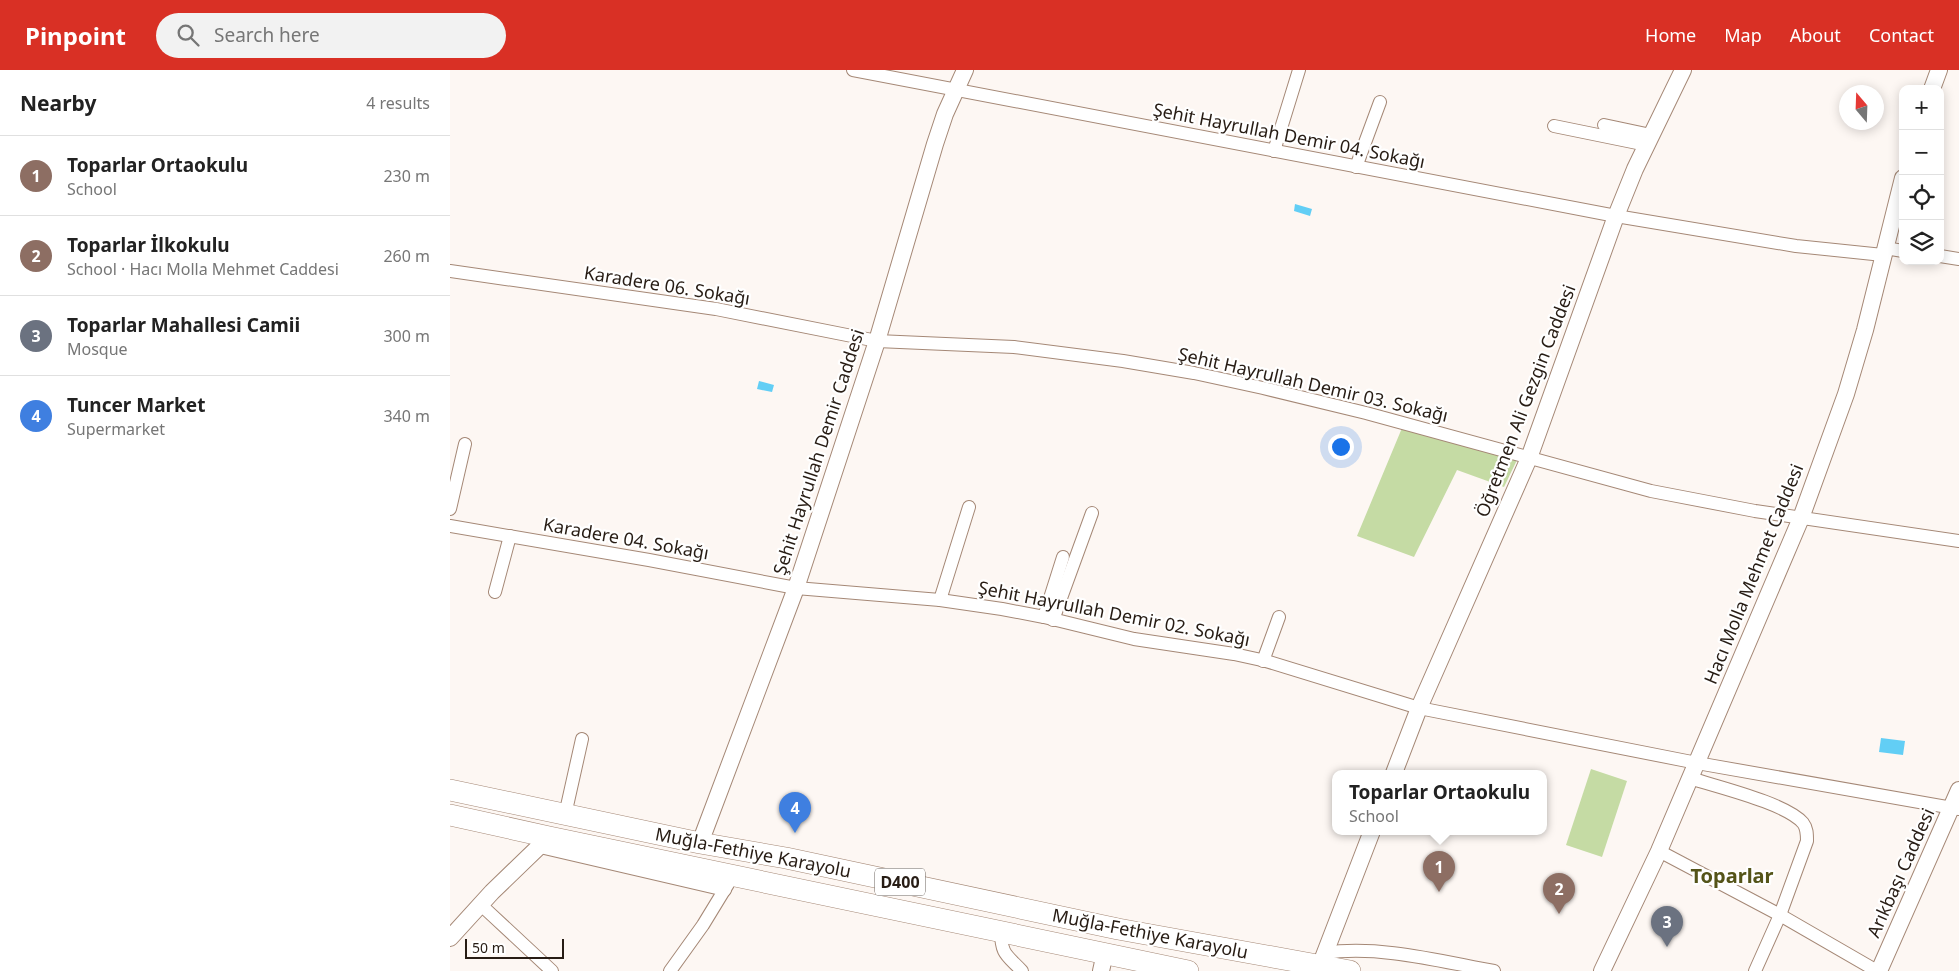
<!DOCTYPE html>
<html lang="en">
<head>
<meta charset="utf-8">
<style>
  :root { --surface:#fff; --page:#f2f2f2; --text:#222; --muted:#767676; --line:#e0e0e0; --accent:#d93025 }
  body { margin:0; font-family:"Noto Sans",sans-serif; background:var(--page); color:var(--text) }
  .controls { position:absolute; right:15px; top:15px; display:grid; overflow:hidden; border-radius:10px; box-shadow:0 2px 12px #0003 }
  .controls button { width:45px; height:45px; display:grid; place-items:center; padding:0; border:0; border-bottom:1px solid var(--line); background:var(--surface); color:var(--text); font:25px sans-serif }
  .compass { position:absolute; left:1389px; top:15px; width:45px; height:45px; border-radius:50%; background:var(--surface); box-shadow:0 2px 12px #0003; rotate:341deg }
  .scale { position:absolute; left:15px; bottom:12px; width:99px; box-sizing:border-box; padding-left:5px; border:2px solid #271c14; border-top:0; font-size:14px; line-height:18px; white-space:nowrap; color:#271c14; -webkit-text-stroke:4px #fff; paint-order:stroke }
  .you { position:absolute; left:890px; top:376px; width:18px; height:18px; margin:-12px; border:4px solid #fff; border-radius:50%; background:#1a73e8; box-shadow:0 0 0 8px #1a73e833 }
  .badge { display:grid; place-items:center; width:32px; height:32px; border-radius:50%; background:var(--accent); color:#fff; font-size:16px; font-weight:700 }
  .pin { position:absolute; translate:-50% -41px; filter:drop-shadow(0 1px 2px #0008) }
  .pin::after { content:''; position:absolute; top:26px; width:18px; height:15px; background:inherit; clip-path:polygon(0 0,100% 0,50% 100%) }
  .popup { position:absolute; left:882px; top:700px; width:215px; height:65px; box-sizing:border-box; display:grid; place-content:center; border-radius:10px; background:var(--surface); filter:drop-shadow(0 1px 4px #0005); font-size:16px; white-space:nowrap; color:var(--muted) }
  .popup b { font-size:19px; color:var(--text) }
  .popup::after { content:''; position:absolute; left:50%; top:100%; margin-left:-10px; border:10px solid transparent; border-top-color:var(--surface) }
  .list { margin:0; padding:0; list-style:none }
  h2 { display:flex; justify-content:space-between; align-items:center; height:65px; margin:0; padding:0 20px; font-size:21px }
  h2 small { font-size:16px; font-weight:400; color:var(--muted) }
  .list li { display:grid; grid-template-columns:32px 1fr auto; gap:15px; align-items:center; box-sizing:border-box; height:80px; padding:0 20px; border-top:1px solid var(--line) }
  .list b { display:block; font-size:19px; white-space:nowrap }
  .list p { margin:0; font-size:16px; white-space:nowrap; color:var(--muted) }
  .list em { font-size:16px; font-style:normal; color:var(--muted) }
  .icon { flex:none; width:28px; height:28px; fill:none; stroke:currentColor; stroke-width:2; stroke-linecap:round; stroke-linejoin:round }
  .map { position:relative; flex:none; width:1509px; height:901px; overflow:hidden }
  header { display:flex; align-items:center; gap:30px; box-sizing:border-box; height:70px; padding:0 25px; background:var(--accent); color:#fff }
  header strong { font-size:24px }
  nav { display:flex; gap:28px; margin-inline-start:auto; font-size:18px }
  .search { width:350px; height:45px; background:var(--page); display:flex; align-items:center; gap:12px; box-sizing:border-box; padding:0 18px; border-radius:28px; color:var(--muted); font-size:19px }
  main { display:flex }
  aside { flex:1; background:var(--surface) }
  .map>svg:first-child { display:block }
</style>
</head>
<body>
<header>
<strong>Pinpoint</strong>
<div class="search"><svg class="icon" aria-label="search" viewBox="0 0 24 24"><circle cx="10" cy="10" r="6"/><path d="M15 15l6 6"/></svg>Search here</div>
<nav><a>Home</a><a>Map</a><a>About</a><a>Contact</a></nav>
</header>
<main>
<aside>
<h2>Nearby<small>4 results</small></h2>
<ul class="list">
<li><span class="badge" style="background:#8d6e63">1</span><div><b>Toparlar Ortaokulu</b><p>School</p></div><em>230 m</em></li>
<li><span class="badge" style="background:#8d6e63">2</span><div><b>Toparlar İlkokulu</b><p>School · Hacı Molla Mehmet Caddesi</p></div><em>260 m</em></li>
<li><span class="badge" style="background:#6b7280">3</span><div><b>Toparlar Mahallesi Camii</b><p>Mosque</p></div><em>300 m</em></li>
<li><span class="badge" style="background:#3f7fe0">4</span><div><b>Tuncer Market</b><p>Supermarket</p></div><em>340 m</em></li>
</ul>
</aside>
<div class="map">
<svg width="1509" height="901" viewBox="0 0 1509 901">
  <rect width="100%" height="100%" fill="#fdf7f3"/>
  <g fill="#c5dba4">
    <path d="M952,358L1067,390L1054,417L1007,400L964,487L907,466Z"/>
    <path d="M1141,699L1177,711L1152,787L1116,775Z"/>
  </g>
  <g fill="#62cef5">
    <path d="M845,134L862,139L860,146L844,141Z"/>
    <path d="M309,311L324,315L322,322L307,319Z"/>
    <path d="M1431,668L1455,671L1453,685L1429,682Z"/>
  </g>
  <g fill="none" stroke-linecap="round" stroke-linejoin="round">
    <defs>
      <g id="minor">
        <path d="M403,0L1166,146L1346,176L1433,185"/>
        <path d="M1154,55L1201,65"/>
        <path d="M1104,56L1197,75"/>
        <path d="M824,81L849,0"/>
        <path d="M906,97L930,32"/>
        <path d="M1435,178L1453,181"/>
        <path d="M1490,186L1509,189"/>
        <path d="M0,201L266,239L427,271L564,277L673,291L744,303L813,318L916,343L1201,421L1305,441L1509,471"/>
        <path d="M0,439L15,374"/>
        <path d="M0,456L199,490L346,518L490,530L552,539L594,547L684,569L784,584L816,591L969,638L1247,693L1509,739"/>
        <path d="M45,522L60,466"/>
        <path d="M490,530L519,437"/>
        <path d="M594,547L613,487"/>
        <path d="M603,550L642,443"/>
        <path d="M813,591L829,547"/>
        <path d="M1240,708C1267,717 1336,733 1353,753C1357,758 1357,764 1357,771L1330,845L1305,901"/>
        <path d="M115,745L132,669"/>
        <path d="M90,777L275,820"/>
        <path d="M1209,781L1330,845L1427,901"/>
        <path d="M30,834L102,901"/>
        <path d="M551,861C551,885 557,885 572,901"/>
        <path d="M874,883C930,875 989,891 1044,901"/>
        <path d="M220,901L253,855L278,814"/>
      </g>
      <g id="tertiary">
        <path d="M1482,19L1489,0"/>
        <path d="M944,703L969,638L1079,388L1166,146L1185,99L1233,0"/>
        <path d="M250,773L346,518L427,271L485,74L495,44L515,0"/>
        <path d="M0,868L42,822L99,767"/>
        <path d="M870,896L922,761"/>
        <path d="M651,901L655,883"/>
        <path d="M1152,901L1209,781L1351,448L1396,324L1415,260L1453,108"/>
        <path d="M1429,901L1509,720"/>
      </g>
      <g id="trunk">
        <path d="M0,720L250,773L336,788L668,859L900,901"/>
        <path d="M0,745L99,767L738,901"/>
      </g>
    </defs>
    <use href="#minor" stroke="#a58876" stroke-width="14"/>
    <use href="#tertiary" stroke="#a58876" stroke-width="18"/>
    <use href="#trunk" stroke="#a58876" stroke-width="22"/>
    <use href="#minor" stroke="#fff" stroke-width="12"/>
    <use href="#tertiary" stroke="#fff" stroke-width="16"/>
    <use href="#trunk" stroke="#fff" stroke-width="21"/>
  </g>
  <g text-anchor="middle" stroke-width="4.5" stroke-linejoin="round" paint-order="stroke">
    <rect fill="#fff" stroke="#68605a" stroke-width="1" x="425" y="798.5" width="50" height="27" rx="4"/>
    <g font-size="16" font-weight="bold" fill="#271c14">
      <text x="450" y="818">D400</text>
    </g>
    <g font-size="18" fill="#271c14" stroke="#fff">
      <text transform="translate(839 66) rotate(11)" y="6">Şehit Hayrullah Demir 04. Sokağı</text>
      <text transform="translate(217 216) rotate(9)" y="6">Karadere 06. Sokağı</text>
      <text transform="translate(863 315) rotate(13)" y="6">Şehit Hayrullah Demir 03. Sokağı</text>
      <text transform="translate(1076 331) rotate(-69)" y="6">Öğretmen Ali Gezgin Caddesi</text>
      <text transform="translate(369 382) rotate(-72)" y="6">Şehit Hayrullah Demir Caddesi</text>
      <text transform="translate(176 469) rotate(10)" y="6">Karadere 04. Sokağı</text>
      <text transform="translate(1304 504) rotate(-68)" y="6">Hacı Molla Mehmet Caddesi</text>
      <text transform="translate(664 544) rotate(11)" y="6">Şehit Hayrullah Demir 02. Sokağı</text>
      <text transform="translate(303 783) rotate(11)" y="6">Muğla-Fethiye Karayolu</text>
      <text transform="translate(1451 803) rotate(-66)" y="6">Arıkbaşı Caddesi</text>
      <text transform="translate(700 864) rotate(11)" y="6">Muğla-Fethiye Karayolu</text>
    </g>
    <g font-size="20" font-weight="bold" fill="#545419" stroke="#fff">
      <text x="1282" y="813">Toparlar</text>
    </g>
  </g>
</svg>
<div class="controls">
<button>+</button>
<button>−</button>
<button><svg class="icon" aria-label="locate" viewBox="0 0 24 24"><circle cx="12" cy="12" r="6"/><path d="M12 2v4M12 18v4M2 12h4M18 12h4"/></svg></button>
<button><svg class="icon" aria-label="layers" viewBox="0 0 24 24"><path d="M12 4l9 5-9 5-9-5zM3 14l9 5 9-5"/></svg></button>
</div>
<svg class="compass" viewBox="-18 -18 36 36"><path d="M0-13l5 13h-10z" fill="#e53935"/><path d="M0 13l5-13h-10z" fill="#767676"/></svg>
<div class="scale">50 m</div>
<div class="you"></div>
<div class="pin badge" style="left:989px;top:822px;background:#8d6e63">1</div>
<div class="popup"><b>Toparlar Ortaokulu</b>School</div>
<div class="pin badge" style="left:1109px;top:844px;background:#8d6e63">2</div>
<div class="pin badge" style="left:1217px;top:877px;background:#6b7280">3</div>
<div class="pin badge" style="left:345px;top:763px;background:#3f7fe0">4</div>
</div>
</main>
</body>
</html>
